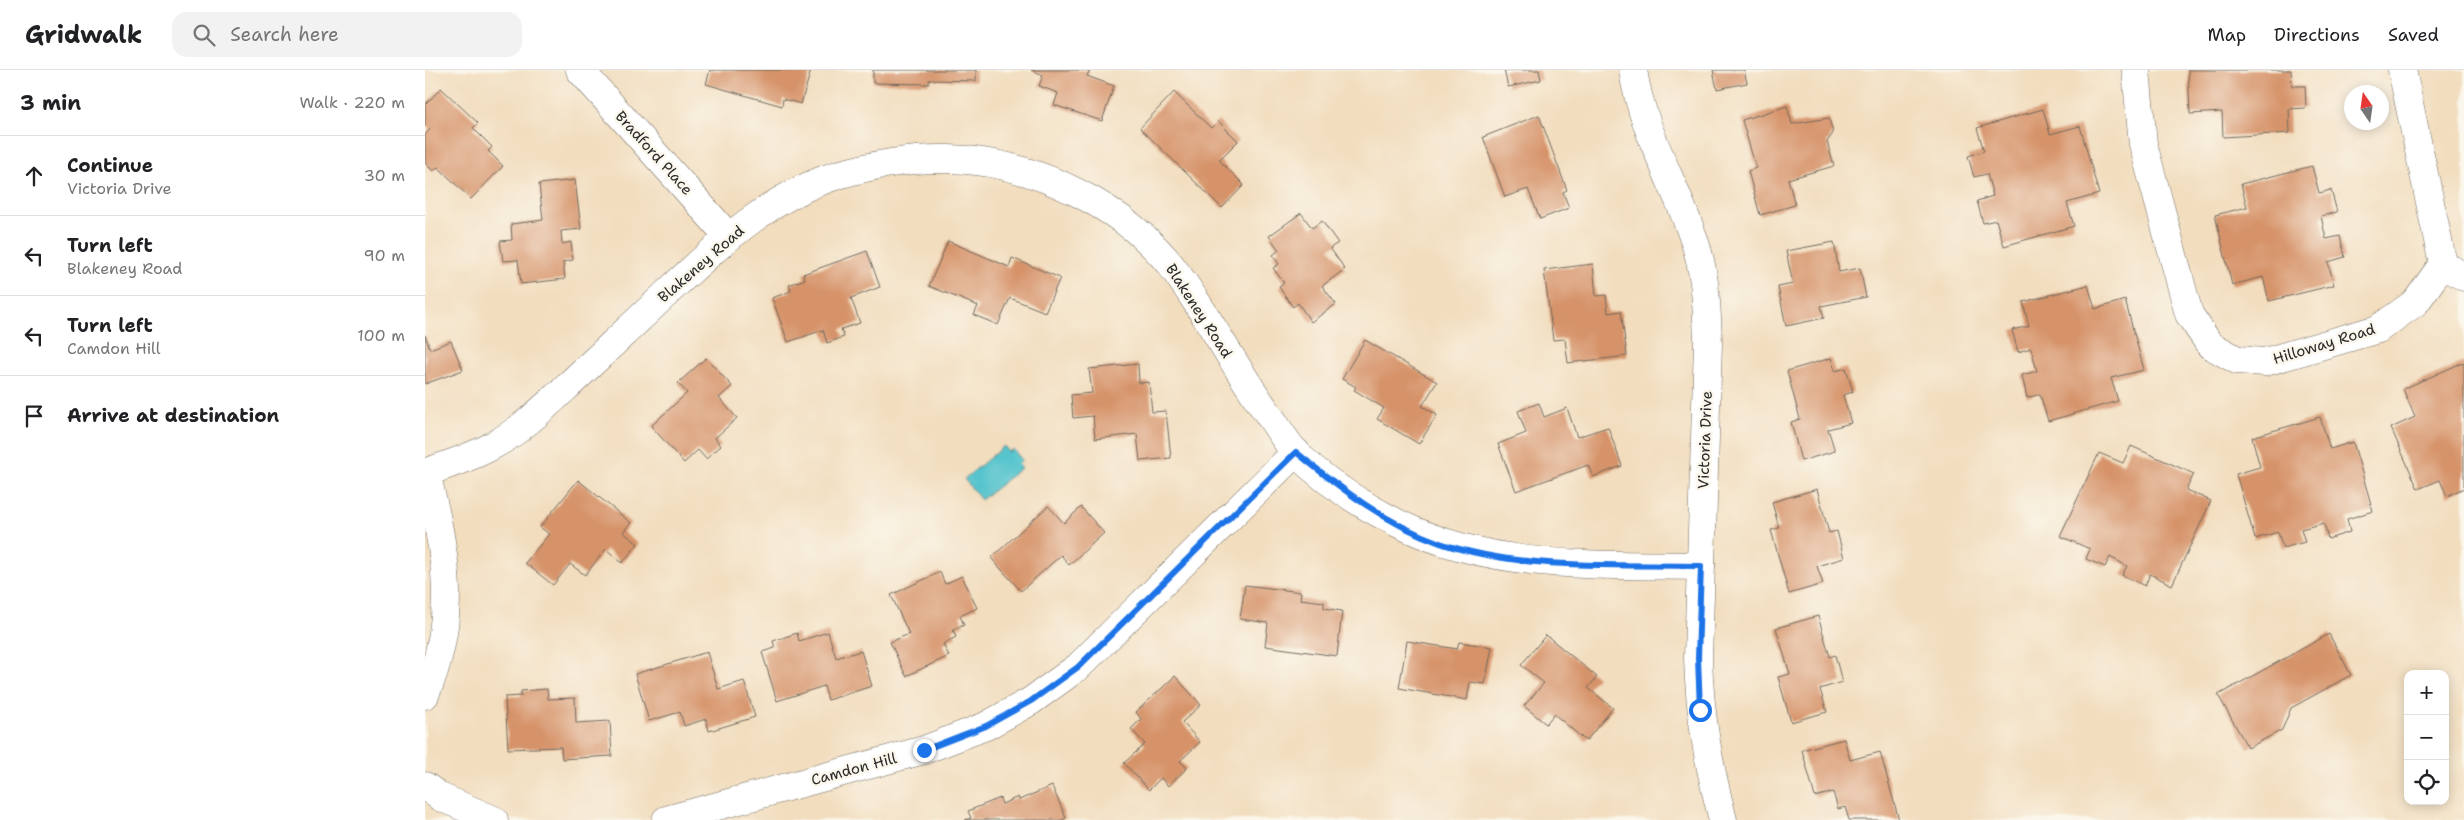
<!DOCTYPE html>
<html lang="en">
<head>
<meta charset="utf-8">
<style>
  :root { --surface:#fff; --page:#f2f2f2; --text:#202124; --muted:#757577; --line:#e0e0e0 }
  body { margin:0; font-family:"Shantell Sans",sans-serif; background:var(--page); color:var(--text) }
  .controls { position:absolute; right:15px; bottom:15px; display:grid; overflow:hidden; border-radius:10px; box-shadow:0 2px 12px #0003 }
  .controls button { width:45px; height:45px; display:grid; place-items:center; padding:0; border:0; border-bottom:1px solid var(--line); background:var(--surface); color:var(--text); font:25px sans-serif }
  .compass { position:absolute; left:1919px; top:15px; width:45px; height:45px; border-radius:50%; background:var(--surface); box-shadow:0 2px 12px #0003; rotate:347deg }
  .stop { position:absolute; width:15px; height:15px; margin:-11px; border:4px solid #1a73e8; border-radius:50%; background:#fff }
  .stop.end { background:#1a73e8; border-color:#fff; box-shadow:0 1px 5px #0008 }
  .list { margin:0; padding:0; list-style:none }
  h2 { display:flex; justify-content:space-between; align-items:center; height:65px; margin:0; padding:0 20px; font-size:21px }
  h2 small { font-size:16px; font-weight:400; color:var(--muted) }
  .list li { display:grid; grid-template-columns:32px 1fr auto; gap:15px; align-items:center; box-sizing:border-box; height:80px; padding:0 20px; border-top:1px solid var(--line) }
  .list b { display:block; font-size:19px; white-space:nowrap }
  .list p { margin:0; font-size:16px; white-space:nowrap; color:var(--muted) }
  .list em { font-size:16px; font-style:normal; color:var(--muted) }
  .icon { flex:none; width:28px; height:28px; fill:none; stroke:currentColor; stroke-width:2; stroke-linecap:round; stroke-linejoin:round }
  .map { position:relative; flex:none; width:2039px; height:750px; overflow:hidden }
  header { display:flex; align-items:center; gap:30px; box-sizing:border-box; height:70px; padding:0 25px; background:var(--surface); border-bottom:1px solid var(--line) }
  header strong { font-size:24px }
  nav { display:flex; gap:28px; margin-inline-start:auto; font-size:18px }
  .search { width:350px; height:45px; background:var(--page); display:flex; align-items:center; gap:12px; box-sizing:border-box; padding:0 18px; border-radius:15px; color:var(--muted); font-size:19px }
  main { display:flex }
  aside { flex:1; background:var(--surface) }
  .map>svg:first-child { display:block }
</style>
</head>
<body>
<header>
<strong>Gridwalk</strong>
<div class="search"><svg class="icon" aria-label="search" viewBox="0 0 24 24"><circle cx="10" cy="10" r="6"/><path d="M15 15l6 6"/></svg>Search here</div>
<nav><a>Map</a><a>Directions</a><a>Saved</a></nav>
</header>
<main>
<aside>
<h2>3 min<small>Walk · 220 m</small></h2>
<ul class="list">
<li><svg class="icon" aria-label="ahead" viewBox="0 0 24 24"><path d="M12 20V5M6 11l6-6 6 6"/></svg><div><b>Continue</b><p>Victoria Drive</p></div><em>30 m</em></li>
<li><svg class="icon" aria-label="left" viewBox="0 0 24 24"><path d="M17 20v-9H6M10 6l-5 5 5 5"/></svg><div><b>Turn left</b><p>Blakeney Road</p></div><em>90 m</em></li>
<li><svg class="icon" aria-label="left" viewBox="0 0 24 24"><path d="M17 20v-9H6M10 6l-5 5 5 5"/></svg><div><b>Turn left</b><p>Camdon Hill</p></div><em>100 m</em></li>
<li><svg class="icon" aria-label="arrive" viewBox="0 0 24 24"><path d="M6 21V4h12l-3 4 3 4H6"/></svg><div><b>Arrive at destination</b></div></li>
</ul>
</aside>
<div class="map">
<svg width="2039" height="750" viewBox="0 0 2039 750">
  <rect width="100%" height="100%" fill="#fbf7ec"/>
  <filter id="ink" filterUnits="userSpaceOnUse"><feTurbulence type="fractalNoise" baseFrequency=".02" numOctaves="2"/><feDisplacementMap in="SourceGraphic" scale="10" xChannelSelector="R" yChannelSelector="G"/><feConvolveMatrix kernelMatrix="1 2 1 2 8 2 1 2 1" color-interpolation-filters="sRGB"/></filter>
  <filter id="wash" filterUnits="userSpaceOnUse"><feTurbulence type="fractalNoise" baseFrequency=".0096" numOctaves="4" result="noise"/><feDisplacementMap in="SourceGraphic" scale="20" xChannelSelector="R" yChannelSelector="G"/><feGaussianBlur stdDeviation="1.12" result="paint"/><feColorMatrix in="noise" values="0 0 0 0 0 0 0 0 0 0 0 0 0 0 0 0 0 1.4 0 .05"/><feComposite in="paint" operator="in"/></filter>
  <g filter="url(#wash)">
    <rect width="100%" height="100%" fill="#f2ddbe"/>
    <path fill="#57c4cd" stroke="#41787c" d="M579,376L584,382L588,379L597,390L593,393L596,398L556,430L539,409Z"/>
    <g id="blocks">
      <g fill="#d69369">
        <path d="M285,0H386L376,34L358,29L357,36L281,14Z"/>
        <path d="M448,0H551V11L504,10V14L448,13Z"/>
        <path d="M606,0H665L662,6L689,16L677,51L629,35L633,23L614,16L618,5Z"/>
        <path d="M1079,0H1114L1116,10L1083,17Z"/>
        <path d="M1288,0H1319L1322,13L1292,19Z"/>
        <path d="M1763,0H1866L1867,16H1880L1881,38L1864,39L1865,63L1798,67L1797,42L1765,44Z"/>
        <path d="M16,18L53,53L48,58L67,77L63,81L78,96L46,129L13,97L8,101L0,93V65L5,59L0,54V35Z"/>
        <path d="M749,22L786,58L793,51L813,71L794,90L819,115L797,138L715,58Z"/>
        <path d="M1362,36L1367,54L1404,48L1408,63L1402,72L1409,96L1363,109L1370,135L1335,145L1323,101L1331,98L1317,50Z"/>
        <path d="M1618,39L1625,64L1655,56L1674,124L1642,133L1649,156L1579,176L1571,150L1558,153L1552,131L1568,126L1562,104L1549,107L1543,86L1559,81L1552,58Z"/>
        <path d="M1114,45L1142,120L1138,122L1144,138L1115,149L1103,119L1080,127L1058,67Z"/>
        <path d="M1887,96L1894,123L1906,120L1912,142L1896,146L1901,169L1915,166L1920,187L1903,192L1909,215L1844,231L1838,207L1807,215L1790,145L1822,137L1816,114Z"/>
        <path d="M150,110L156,159L136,161L137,174L146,172L148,190L138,192L140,209L96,214L93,190L78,191L75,171L87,170L86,154L118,150L114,114Z"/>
        <path d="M876,143L887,158L897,151L913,173L905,178L920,199L897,216L911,234L886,252L873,233L868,237L854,217L859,213L848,198L854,194L848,185L854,180L844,166Z"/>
        <path d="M523,171L584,197L587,188L635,208L620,242L585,228L573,255L549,245L553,236L504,216Z"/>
        <path d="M1409,172L1414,202L1435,198L1441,227L1396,236L1399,248L1361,256L1353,217L1368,214L1361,181Z"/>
        <path d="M442,181L455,217L426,228L435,253L416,259L419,267L402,273L398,260L363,272L347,228L366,221L364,215L380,209L378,204Z"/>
        <path d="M1168,194L1171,226L1181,225L1183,243L1196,241L1202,286L1143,293L1140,269L1128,270L1119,200Z"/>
        <path d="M1663,215L1670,239L1700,230L1719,300L1686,308L1693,331L1623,351L1615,324L1602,328L1597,305L1612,301L1606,278L1593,282L1587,260L1604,256L1598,232Z"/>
        <path d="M0,265L5,279L26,271L38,300L0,314Z"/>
        <path d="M940,270L1012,312L997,336L1012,345L994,374L952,349L959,338L929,320L931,317L917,309Z"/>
        <path d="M281,288L307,316L294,328L312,348L290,368L296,376L281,389L273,380L259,393L226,356L262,323L253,313Z"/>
        <path d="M1406,288L1410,301L1421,298L1428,322L1418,325L1426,353L1403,359L1410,381L1376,391L1366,352L1375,349L1362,301Z"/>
        <path d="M2039,292V418L2022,426L2015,410L1993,419L1966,358L1990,347L1978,319Z"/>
        <path d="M713,294L714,313L724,312L727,342L741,341L746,388L715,391L712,364L670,369L668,346L648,348L646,325L667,323L664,299Z"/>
        <path d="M1114,333L1119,347L1142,338L1152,367L1183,357L1197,396L1168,407L1163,395L1091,421L1073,374L1101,363L1093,341Z"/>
        <path d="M1895,347L1905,379L1928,372L1948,441L1922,449L1925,462L1903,469L1899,453L1876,459L1880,472L1858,478L1853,462L1830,469L1811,404L1835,397L1827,367Z"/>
        <path d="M1706,376L1769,404L1761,420L1786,431L1747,515L1725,504L1720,516L1697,505L1702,496L1685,487L1680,497L1661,489L1665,479L1635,466L1674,383L1698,393Z"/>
        <path d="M153,410L206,453L198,462L213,474L197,493L181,479L160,505L145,494L128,515L100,493L124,464L115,457Z"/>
        <path d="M1392,419L1404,463L1412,461L1419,488L1392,496L1398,514L1364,524L1346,460L1354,458L1347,432Z"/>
        <path d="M623,436L639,453L656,437L679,463L644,495L636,485L596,521L566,488Z"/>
        <path d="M515,502L520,514L537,506L552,538L535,546L539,555L528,560L531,567L518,574L524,586L481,606L465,572L484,564L466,525Z"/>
        <path d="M820,515L876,522L875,529L899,532V538L917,541L912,586L840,576L843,553L815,549Z"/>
        <path d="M1393,546L1405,587L1410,585L1417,612L1395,619L1402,642L1366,652L1353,607L1365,604L1351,558Z"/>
        <path d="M403,562L411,588L436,581L447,616L403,630L399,616L352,631L337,582L350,578L348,571L372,563L374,571Z"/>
        <path d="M1904,564L1926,605L1866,638L1857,660L1823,678L1793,625Z"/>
        <path d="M1121,565L1172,607L1163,618L1188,638L1161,671L1129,644L1121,654L1099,636L1119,613L1096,595Z"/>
        <path d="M982,571L1032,579L1034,572L1067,577L1060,614L1045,612L1042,630L974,618Z"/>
        <path d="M282,582L293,619L319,611L330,647L284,661L281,649L259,656L255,642L224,651L210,604Z"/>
        <path d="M750,606L776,635L757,652L775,672L755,691L762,698L743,716L736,708L724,720L699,693L720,674L706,659L716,649L711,642Z"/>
        <path d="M122,619L123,629L150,628L151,653L185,651L187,686L137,689L136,677L83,679L80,627L96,626V621Z"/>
        <path d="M1419,669L1425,690L1455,682L1474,750H1424L1420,737L1413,739L1408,722L1390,727L1377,680Z"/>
        <path d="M627,716L641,748L637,750H540L546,748L543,741L575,728L577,734L593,727L594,730Z"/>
      </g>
    </g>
  </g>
  <g filter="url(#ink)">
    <use href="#blocks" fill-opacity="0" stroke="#71695e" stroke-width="1"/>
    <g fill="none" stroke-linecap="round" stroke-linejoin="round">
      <defs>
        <g id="minor">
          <path d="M155,0L303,166"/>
          <path d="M1208,0C1217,63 1254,119 1272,179C1281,209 1282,242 1283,273L1273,588C1275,648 1283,692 1298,750"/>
          <path d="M1711,0L1718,74L1764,244L1785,275L1812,290L1840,292L1953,259L1991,232L2018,194L1977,0"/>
          <path d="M2018,194L2039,207"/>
          <path d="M0,403C21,395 45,388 65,377C96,361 123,334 149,310C181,280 213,250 245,220C295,173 348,124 416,104C451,94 487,88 523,89C608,90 708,139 756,209C787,253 812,301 844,345C853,358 861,372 871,383C895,407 929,430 959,446C1057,501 1167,494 1276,496"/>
          <path d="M0,625C34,546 21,483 1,403"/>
          <path d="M0,716L15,727L69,750"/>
          <path d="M241,750L499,680L561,656L606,631L653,597L871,382"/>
        </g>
      </defs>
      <use href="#minor" stroke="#71695e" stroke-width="29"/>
      <use href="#minor" stroke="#fff" stroke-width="28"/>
    </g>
  </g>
  <g fill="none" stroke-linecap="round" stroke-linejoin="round" filter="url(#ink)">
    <path stroke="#1a73e8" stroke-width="6" d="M499,680L561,656L606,631L653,597L871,382C915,418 961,454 1015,473C1097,501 1191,494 1276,496L1273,588L1275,640"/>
  </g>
  <g text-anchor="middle" stroke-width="5" stroke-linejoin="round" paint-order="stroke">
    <g font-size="15" fill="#2b2b2b" stroke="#fbf7ec">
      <text transform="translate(229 83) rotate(48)" y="5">Bradford Place</text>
      <text transform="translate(276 194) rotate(-41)" y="5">Blakeney Road</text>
      <text transform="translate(774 241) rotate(57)" y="5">Blakeney Road</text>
      <text transform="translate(1899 274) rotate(-17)" y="5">Hilloway Road</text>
      <text transform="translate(1280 370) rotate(-88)" y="5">Victoria Drive</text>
      <text transform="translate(429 699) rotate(-15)" y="5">Camdon Hill</text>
    </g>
  </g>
</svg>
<div class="controls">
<button>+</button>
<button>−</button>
<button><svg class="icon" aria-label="locate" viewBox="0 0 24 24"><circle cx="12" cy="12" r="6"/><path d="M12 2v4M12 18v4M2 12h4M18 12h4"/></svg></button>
</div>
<svg class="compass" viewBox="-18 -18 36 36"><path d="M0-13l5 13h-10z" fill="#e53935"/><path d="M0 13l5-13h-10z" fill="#757577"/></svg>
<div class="stop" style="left:1275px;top:640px"></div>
<div class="stop end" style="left:499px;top:680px"></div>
</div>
</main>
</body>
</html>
